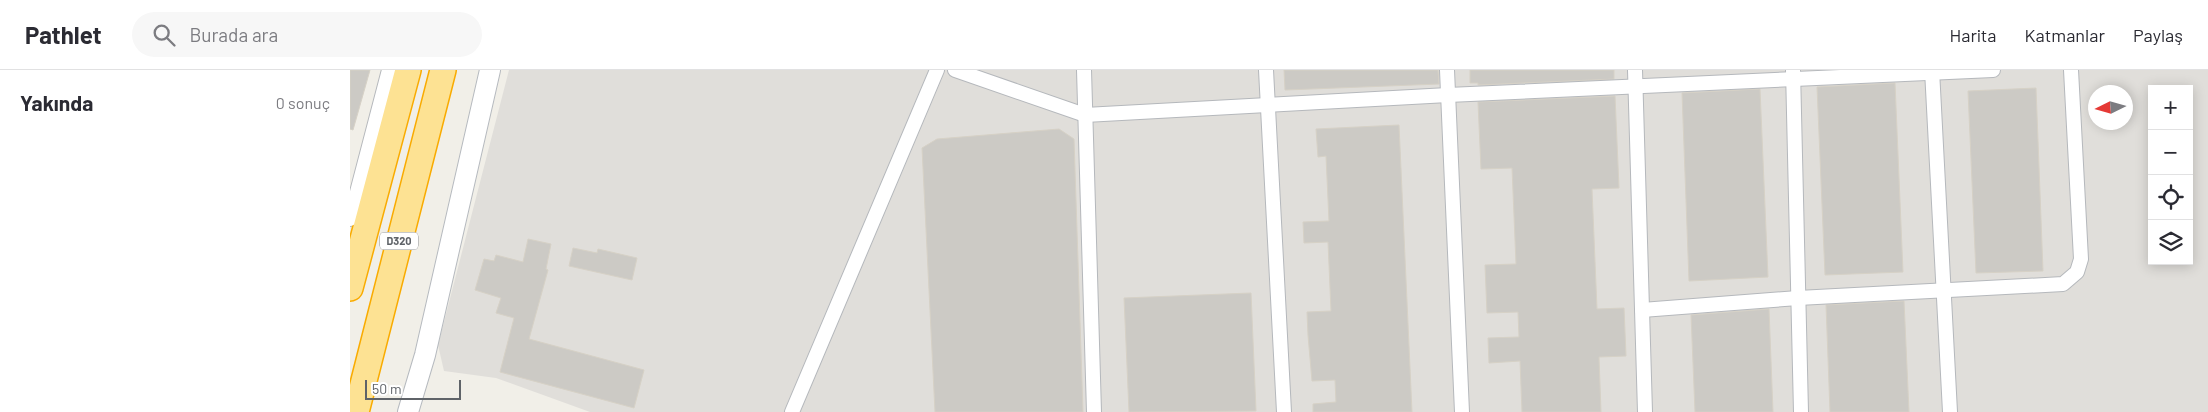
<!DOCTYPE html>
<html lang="tr">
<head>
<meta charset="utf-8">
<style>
  :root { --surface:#fff; --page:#f7f7f7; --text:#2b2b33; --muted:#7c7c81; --line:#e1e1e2 }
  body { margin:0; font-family:Barlow,sans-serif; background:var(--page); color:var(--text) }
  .controls { position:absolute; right:15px; top:15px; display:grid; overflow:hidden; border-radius:0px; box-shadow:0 2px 12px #0003 }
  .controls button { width:45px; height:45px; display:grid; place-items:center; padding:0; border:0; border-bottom:1px solid var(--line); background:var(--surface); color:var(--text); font:25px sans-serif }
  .compass { position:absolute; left:1738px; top:15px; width:45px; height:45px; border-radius:50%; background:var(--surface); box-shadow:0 2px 12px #0003; rotate:265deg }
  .scale { position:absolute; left:15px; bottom:12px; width:96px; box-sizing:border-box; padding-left:5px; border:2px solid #5f6368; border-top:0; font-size:14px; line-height:18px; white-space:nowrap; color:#5f6368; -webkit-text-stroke:4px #fff; paint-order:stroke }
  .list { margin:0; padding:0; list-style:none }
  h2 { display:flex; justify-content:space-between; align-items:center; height:65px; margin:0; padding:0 20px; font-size:21px }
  h2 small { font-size:16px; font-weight:400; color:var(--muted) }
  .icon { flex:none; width:28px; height:28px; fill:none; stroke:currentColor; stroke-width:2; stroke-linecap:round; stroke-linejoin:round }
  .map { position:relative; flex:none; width:1858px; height:342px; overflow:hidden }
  header { display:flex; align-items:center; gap:30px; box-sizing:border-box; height:70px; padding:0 25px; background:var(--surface); border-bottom:1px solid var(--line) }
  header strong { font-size:24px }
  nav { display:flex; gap:28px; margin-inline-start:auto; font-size:18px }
  .search { width:350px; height:45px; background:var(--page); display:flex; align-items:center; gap:12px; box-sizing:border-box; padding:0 18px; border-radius:28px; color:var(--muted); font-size:19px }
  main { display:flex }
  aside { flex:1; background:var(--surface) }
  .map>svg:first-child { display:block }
</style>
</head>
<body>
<header>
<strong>Pathlet</strong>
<div class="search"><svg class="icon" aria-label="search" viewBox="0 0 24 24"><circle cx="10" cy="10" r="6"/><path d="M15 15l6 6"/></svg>Burada ara</div>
<nav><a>Harita</a><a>Katmanlar</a><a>Paylaş</a></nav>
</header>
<main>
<aside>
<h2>Yakında<small>0 sonuç</small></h2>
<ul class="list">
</ul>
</aside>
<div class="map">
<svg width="1858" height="342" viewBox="0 0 1858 342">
  <rect width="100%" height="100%" fill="#f1efe8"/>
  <path fill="#e0deda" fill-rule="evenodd" d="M159,0H1858V342H240L146,308L94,301L88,275ZM1802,19H1839V191H1802ZM1746,22H1776V52H1746Z"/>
  <g fill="#cccac5" stroke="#d6d1c6">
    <path d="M0,0H20L3,60L0,59Z"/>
    <path d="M934,0H1088L1089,14L935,20Z"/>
    <path d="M1120,0H1264V9L1128,15V13H1120Z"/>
    <path d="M1545,13L1553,202L1475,205L1467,17Z"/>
    <path d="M1686,18L1693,201L1626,203L1618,21Z"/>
    <path d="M1410,19L1418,207L1339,211L1332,23Z"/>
    <path d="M1265,26L1269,118L1242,119L1247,239L1274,238L1276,286L1249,287L1251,342H1172L1170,291L1139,293L1138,268L1169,267L1168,242L1137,243L1135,195L1166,194L1162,98L1131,99L1128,32Z"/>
    <path d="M1049,55L1062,342H963V334L986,332L985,310L962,311L958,265L957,242L981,241L978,172L954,173L953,152L979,151L976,86L968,87L966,59Z"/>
    <path d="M709,59L724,69L733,342H585L572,78L587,69Z"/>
    <path d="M178,169L201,174L196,199L198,200L179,269L294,300L284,338L150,302L164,248L146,243L151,228L125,220L134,189L144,191L146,185L173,192Z"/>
    <path d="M223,178L247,183L248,179L287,188L282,210L219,196Z"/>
    <path d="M901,223L906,341L779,342L774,228Z"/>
    <path d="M1554,231L1559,342H1480L1476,235Z"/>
    <path d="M1419,239L1423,342H1345L1341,245Z"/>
  </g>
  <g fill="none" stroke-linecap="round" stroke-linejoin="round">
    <defs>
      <g id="street">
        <path d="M605,0L735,45L1098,25L1643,0"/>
        <path d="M734,0L744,342"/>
        <path d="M916,0L934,342"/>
        <path d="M1097,0L1112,342"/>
        <path d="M1285,0L1295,342"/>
        <path d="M1443,0L1451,342"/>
        <path d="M1582,0L1600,342"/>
        <path d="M0,149L39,0"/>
        <path d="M1292,240L1448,228L1713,214L1727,202L1731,189L1721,0"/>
        <path d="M442,342L587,0"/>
      </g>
      <path id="secondary" d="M58,342L75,285L140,0"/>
      <g id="highway">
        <path d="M0,218L58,0"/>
        <path d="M6,342L93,0"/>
      </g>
    </defs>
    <use href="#street" stroke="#b5b8bc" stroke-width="16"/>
    <use href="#secondary" stroke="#b6babf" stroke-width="22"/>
    <use href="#highway" stroke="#f9ab00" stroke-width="28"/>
    <use href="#street" stroke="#fff" stroke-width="14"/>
    <use href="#secondary" stroke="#fff" stroke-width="20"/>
    <use href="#highway" stroke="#fde293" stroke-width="25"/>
  </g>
  <g text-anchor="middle" stroke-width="5" stroke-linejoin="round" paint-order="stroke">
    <rect fill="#fff" stroke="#8f9295" stroke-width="1" x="30" y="162.5" width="38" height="17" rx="4"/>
    <g font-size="11" font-weight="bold" fill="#5f6368">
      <text x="49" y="175">D320</text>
    </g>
  </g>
</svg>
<div class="controls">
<button>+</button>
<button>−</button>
<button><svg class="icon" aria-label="locate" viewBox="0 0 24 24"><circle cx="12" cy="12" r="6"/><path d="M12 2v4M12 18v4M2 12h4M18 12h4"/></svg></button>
<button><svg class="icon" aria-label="layers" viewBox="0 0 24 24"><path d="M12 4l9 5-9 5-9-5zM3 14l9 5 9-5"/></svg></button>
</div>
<svg class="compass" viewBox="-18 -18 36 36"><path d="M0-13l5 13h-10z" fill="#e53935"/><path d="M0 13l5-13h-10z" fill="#7c7c81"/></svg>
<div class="scale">50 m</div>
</div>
</main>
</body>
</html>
